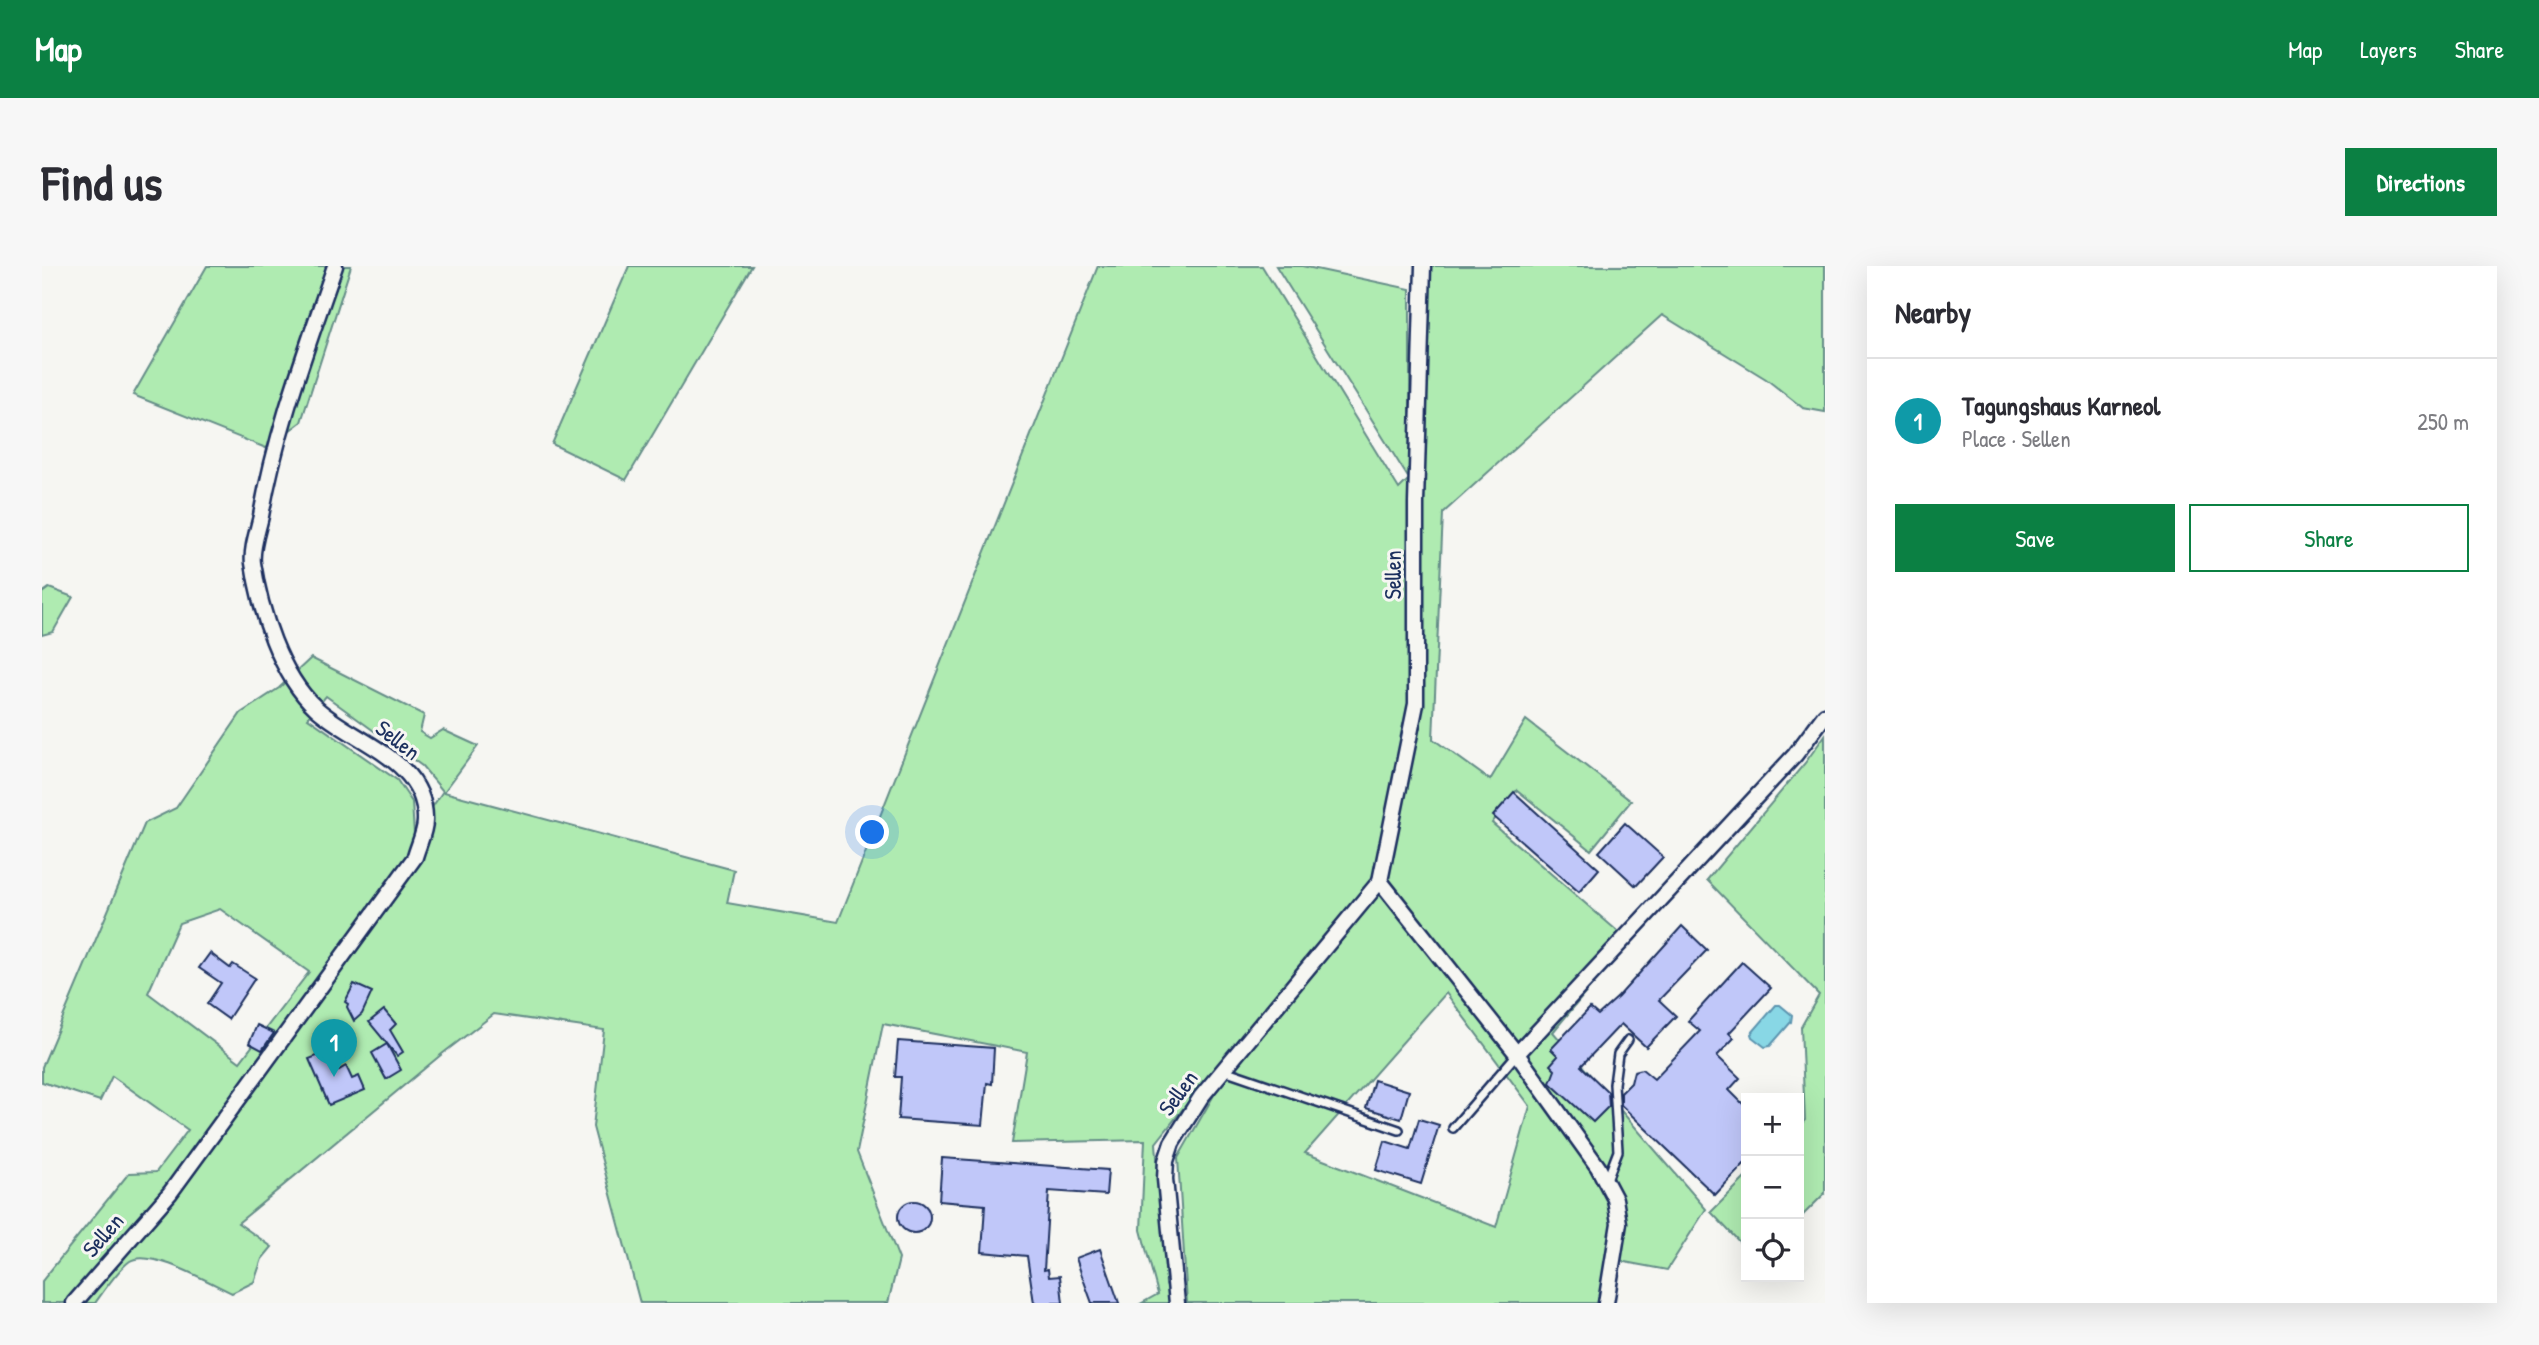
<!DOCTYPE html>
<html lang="en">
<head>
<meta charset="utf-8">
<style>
  :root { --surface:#fff; --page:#f7f7f7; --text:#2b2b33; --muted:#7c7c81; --line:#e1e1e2; --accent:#0b8043 }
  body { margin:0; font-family:"Patrick Hand",sans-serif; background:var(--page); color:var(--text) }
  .controls { position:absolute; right:21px; bottom:21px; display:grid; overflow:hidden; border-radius:0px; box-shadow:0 7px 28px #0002 }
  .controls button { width:63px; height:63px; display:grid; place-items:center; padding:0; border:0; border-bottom:2px solid var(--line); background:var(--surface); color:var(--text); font:35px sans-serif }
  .you { position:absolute; left:831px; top:567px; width:24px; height:24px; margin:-18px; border:5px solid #fff; border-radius:50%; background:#1a73e8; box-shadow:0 0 0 10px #1a73e833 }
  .badge { display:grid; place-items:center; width:46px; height:46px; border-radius:50%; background:var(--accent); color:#fff; font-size:23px; font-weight:700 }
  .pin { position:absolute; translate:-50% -58px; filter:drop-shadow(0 2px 4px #0008) }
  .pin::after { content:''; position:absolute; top:37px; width:24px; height:21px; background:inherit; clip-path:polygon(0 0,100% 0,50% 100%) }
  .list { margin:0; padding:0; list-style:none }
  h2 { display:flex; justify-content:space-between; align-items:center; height:91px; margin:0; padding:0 28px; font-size:30px }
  h2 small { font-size:23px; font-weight:400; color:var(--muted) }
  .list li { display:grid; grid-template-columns:46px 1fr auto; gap:21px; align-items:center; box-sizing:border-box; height:126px; padding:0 28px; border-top:2px solid var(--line) }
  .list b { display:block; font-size:26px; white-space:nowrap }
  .list p { margin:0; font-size:23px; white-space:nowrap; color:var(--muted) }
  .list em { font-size:23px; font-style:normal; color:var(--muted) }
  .actions { display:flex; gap:14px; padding:21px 28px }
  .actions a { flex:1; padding:16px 0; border:2px solid var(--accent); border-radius:0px; text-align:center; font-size:24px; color:var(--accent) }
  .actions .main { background:var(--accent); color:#fff }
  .icon { flex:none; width:38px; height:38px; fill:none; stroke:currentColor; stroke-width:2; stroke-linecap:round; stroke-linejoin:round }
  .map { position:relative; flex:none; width:1783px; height:1037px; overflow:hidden; border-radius:0px }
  header { display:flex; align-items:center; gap:42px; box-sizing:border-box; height:98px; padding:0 35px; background:var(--accent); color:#fff }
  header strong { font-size:33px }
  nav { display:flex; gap:38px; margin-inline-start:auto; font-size:24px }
  .intro { display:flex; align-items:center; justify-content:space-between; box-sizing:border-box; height:168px; padding:0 42px }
  h1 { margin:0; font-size:49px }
  .button { padding:18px 32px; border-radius:0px; background:var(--accent); color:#fff; font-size:24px; font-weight:700 }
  main { display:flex; gap:42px; padding:0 42px }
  aside { flex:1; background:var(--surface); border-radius:0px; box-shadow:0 7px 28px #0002 }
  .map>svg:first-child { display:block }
</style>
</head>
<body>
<header>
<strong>Map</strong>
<nav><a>Map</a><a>Layers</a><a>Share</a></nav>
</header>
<div class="intro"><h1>Find us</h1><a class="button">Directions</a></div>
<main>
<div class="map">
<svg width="1783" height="1037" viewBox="0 0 1783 1037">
  <rect width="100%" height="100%" fill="#f6f6f2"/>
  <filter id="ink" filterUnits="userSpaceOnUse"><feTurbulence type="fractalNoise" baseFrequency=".0143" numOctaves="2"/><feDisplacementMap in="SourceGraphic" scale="14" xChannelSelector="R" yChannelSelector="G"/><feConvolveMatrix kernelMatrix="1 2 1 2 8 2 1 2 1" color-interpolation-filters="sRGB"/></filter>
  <g filter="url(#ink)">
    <g fill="#afebb1" stroke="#658d88" stroke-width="2" fill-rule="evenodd">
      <path d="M165,0H309L259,156L224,182L91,129Z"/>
      <path d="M587,0H710L584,214L510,178Z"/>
      <path d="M1056,0H1220L1357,223L1367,213L1234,0H1260L1368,23V213L1382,116L1388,0H1783V146L1761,142L1724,113L1620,49L1401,247L1391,473L1448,514L1484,454L1589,535L1549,584L1475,524L1450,557L1587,675L1511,766L1664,943L1625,1004L1577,995L1569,1037H1145L1136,892L1176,822L1162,816L1114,877L1124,1018L1132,1037H1100L1116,1028L1099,964L1103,874L970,877L985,786L841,758L815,886L857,993L846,1037H598L551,861L562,764L452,748L400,788L196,957L230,981L220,993L212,1016L190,1027C168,1017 109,982 88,995C76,1003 62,1025 53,1037H0V1015L87,907L114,906L146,864L70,810L58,835L0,816V801L103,557L134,542L199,447L237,422L269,392L382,449L378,466L388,472L401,464L436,480L402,526L692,604L685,637L796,656ZM284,430L380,500L401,525L372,568L370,536L355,514L266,452ZM178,643L267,706L198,796L106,727L137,657ZM1404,727L1488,840L1454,961L1263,887Z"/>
      <path d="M7,322L31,331L11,366L0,369V327Z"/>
      <path d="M1783,469V927L1757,953V860L1763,854L1759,761L1777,729L1665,614L1763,497Z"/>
      <path d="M1704,911V983L1669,946Z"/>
    </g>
    <path fill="#88d7e5" stroke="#5c94af" stroke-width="2" d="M1734,739H1738L1750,749L1749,756L1728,780L1723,781L1710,771L1709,768Z"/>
    <g fill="#c0c7f9" stroke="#1b2f5e" stroke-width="2">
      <path d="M1472,526L1557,603L1537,626L1451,550Z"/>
      <path d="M1583,557L1621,591L1594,620L1557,586Z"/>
      <path d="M1640,660L1665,684L1617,734L1634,750L1604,781L1579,758L1539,800L1566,826L1567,840L1551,856L1508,817L1513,804L1508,799L1516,790L1509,783L1548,742L1556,749L1576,731Z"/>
      <path d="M168,687L188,702L191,698L213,712L186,753L165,738L179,717L157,702Z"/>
      <path d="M1700,696L1729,722L1687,767L1692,772L1675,790L1698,812L1687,824L1704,841V896L1673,929L1579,839V827L1589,817L1592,805L1600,803L1612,813L1658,765L1646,755Z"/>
      <path d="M312,718L330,726L320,748L312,755L305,741L306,738L303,736Z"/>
      <path d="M342,744L354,758L348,764L361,786L355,790L327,756Z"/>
      <path d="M215,759L232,767L220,784L207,777Z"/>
      <path d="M309,771L292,807L304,800L310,813L317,810L323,824L287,839L267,793L296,782Z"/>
      <path d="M856,775L952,782L950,818L945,817L941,859L856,853L859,811H853Z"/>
      <path d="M345,778L359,804L344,813L330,787Z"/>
      <path d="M1332,814L1367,825L1359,853L1324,842Z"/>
      <path d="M1377,853L1397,859L1379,918L1334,904L1343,875L1368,883Z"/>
      <path d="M900,892L1066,904L1064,929L1007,925L1002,1004L1006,1003L1007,1011L1018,1010L1021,1037H992L985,990L940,986L943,939L897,935Z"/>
      <circle cx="872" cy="951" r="16"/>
      <path d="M1058,983L1064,1000L1077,1037H1050L1039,1007L1034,992Z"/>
    </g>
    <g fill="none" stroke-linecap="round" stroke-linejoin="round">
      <defs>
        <g id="lane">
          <path d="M1182,804L1357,864"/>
          <path d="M1411,862L1475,788"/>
          <path d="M1564,916L1576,885L1572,818L1576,788L1586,774"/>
        </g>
        <g id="street">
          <path d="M1338,615L1374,438V237L1381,0"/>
          <path d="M1475,788L1753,489L1783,449"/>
          <path d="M32,1037L128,927L373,591C376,580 383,566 383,555C385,494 311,476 274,442C238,409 218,344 211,297C209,283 216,264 219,250C234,164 265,82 293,0"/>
          <path d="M1135,1037L1123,913L1124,895L1130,877L1159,831L1338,615L1475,788L1556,901L1573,933L1577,957L1564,1037"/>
        </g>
      </defs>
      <use href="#lane" stroke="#1b2f5e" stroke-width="12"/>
      <use href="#street" stroke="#1b2f5e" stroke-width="19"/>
      <use href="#lane" stroke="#f6f6f2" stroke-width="7"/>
      <use href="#street" stroke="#f6f6f2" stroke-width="14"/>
    </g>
  </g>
  <g text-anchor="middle" stroke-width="6" stroke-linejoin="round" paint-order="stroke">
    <g font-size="23" fill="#1b2f5e" stroke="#f6f6f2">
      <text transform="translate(1351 309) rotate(-90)" y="8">Sellen</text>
      <text transform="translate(356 474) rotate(38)" y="8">Sellen</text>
      <text transform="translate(1136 827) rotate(-54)" y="8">Sellen</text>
      <text transform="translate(61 969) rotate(-49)" y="8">Sellen</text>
    </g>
  </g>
</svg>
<div class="controls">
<button>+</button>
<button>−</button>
<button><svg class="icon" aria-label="locate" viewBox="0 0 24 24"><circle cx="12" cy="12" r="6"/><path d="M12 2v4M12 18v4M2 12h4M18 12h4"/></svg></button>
</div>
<div class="you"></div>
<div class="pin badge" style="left:292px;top:811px;background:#0f9aa8">1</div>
</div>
<aside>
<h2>Nearby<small></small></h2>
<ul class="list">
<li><span class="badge" style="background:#0f9aa8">1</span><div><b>Tagungshaus Karneol</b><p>Place · Sellen</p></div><em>250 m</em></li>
</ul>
<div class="actions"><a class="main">Save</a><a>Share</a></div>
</aside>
</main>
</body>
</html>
